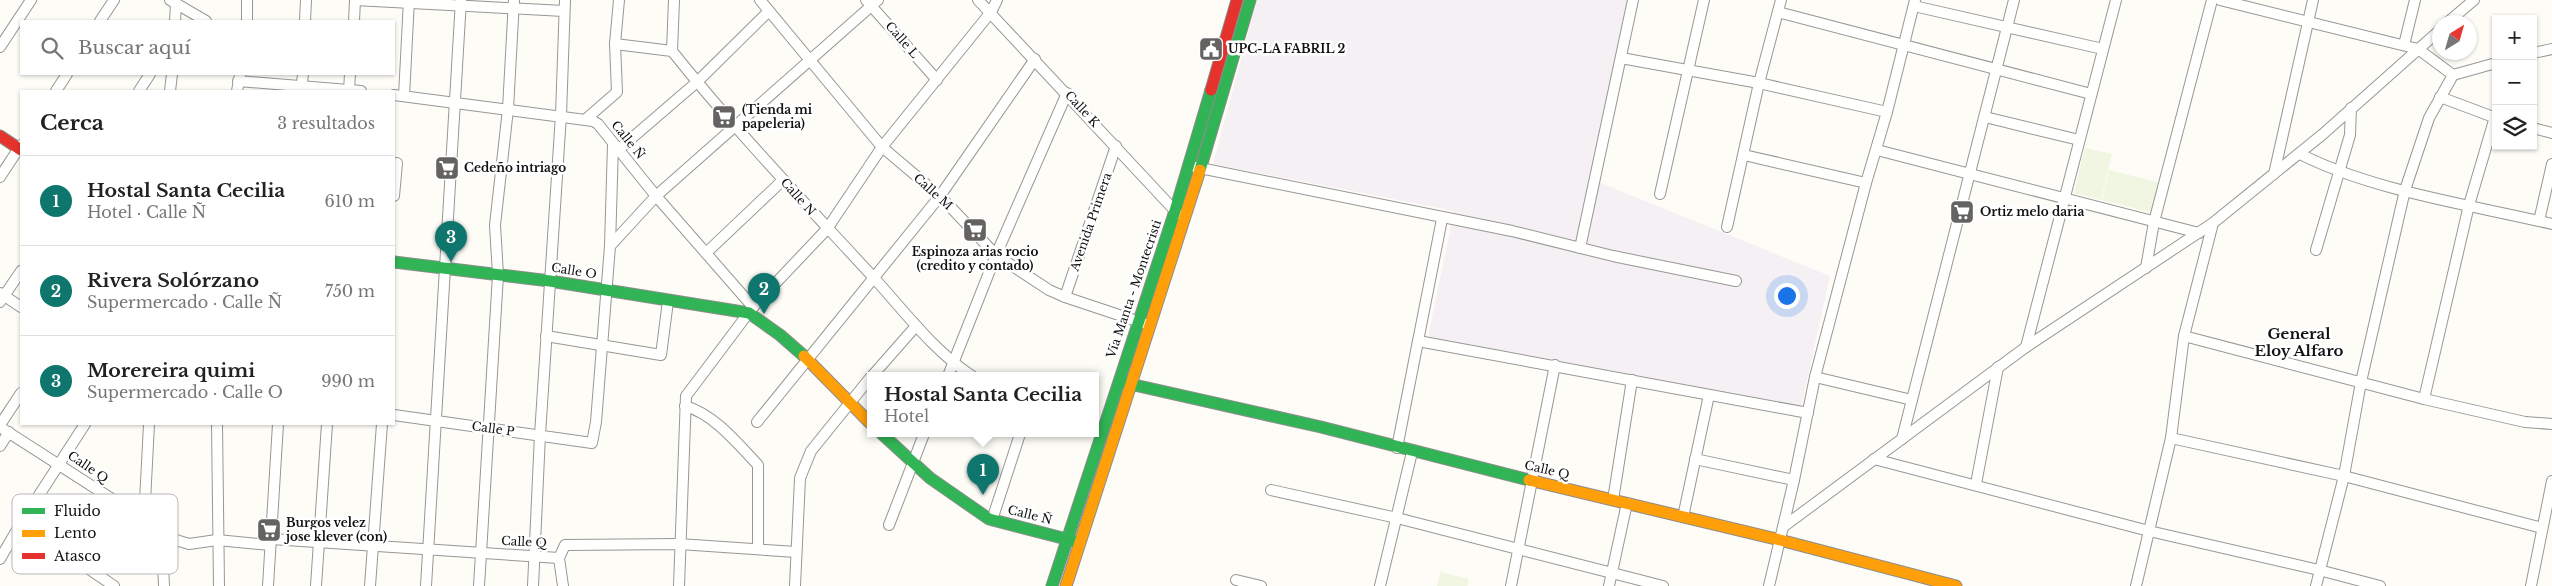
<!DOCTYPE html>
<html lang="es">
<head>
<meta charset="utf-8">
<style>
  :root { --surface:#fff; --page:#f6f6f6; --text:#222; --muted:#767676; --line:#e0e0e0; --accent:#0f766e }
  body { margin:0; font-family:"Libre Baskerville",serif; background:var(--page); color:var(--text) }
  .controls { position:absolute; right:15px; top:15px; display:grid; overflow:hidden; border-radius:0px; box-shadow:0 1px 4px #0004 }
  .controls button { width:45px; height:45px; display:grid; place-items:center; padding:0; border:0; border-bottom:1px solid var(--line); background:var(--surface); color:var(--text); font:25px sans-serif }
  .compass { position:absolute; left:2432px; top:15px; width:45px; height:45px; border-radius:50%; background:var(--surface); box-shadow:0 1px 4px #0004; rotate:37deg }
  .you { position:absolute; left:1786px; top:295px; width:18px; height:18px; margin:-12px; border:4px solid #fff; border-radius:50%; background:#1a73e8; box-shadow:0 0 0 8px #1a73e833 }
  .badge { display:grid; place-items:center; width:32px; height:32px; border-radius:50%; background:var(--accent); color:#fff; font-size:16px; font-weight:700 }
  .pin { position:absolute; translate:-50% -41px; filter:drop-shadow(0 1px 2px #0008) }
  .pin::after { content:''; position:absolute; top:26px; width:18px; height:15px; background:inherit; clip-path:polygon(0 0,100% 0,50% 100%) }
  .popup { position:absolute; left:867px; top:372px; width:232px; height:65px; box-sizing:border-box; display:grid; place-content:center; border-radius:0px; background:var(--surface); filter:drop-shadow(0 1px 4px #0005); font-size:16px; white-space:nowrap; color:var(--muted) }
  .popup b { font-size:19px; color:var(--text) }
  .popup::after { content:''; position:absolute; left:50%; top:100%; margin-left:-10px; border:10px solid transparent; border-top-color:var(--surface) }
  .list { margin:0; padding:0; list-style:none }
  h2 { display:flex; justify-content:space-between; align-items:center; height:65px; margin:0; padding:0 20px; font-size:21px }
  h2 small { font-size:16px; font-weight:400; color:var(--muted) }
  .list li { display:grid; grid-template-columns:32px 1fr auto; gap:15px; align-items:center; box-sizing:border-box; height:90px; padding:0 20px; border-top:1px solid var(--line) }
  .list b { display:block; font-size:19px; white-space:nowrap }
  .list p { margin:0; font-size:16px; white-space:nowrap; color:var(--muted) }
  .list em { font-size:16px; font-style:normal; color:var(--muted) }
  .icon { flex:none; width:28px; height:28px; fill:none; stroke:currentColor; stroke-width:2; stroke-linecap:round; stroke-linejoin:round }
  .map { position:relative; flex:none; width:2552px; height:586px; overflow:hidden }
  .search { position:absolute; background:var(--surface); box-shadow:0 1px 4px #0004; left:20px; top:20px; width:375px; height:55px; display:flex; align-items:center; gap:12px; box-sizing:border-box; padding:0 18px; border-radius:0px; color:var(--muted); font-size:19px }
  .panel { position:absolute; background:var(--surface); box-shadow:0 1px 4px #0004; left:20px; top:90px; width:375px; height:335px; border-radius:0px }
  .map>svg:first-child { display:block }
</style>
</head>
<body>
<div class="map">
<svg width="2552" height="586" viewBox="0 0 2552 586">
  <rect width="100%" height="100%" fill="#fdfcf7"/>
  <path fill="#f5f0f3" d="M1257,0H1627L1591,179L1830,276L1801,407L1428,337L1454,211L1213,164Z"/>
  <g fill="#f0f6e1">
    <path d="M2085,148L2112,154L2101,200L2074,193Z"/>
    <path d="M2109,170L2161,183L2154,213L2102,200Z"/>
    <path d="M1440,572L1469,579L1467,586H1437Z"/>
  </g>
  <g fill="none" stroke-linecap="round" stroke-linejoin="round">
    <defs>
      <g id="street">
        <path d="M170,0L206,21"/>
        <path d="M355,0L564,11"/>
        <path d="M760,0L882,147L940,196L996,255L1049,290L1065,297L1143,323"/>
        <path d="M866,0L937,80"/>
        <path d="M978,0L1178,214"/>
        <path d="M2220,0L2418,49L2453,75L2429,118L2405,190L2361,382L2344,476L2316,586"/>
        <path d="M1914,6L2103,49"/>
        <path d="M1778,12L2091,94"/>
        <path d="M100,21L114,0"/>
        <path d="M175,21L176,4"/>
        <path d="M247,21V0"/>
        <path d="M305,21L306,0"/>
        <path d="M354,21L355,0"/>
        <path d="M2448,22L2474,0"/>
        <path d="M615,44L672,51C735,130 805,203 874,278C905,312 933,350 972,376"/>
        <path d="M2404,45L2415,0"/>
        <path d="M0,47L31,0"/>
        <path d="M672,51L674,0"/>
        <path d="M2533,53L2552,49"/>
        <path d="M1621,58L1759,83L1887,112"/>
        <path d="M2453,75L2496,63"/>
        <path d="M238,81L361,91"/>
        <path d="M56,91L67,74"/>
        <path d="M139,91L150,74"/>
        <path d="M170,91L172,74"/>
        <path d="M237,91L240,75"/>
        <path d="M301,91L303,74"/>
        <path d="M349,91L350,74"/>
        <path d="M394,95L593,121L598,124L656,196L753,307"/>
        <path d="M404,96L409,0"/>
        <path d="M2440,97L2496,118"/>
        <path d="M1985,117L2079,140"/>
        <path d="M586,119L617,92L615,44L619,0"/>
        <path d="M2533,128L2552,133"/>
        <path d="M618,150L697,82L769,11"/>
        <path d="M1877,150L2199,233"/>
        <path d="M2300,154C2373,191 2472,205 2552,224"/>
        <path d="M1744,155L1866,183"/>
        <path d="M1195,167L1512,231L1613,256L1736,281"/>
        <path d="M2274,174L2313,0"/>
        <path d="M0,177L21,145"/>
        <path d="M1660,194L1704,0"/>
        <path d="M394,196L397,163"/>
        <path d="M2539,221L2552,164"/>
        <path d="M1727,227L1759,83L1781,0"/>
        <path d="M610,246L656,196L878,0"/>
        <path d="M1580,248L1633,0"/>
        <path d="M2316,250L2350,135L2351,108"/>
        <path d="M706,253L783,180"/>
        <path d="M2146,268L2154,222L2212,0"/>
        <path d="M0,293L21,307"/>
        <path d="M1065,297L1116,146"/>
        <path d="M0,302L21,271"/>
        <path d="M546,336L661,355L668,301"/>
        <path d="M2184,336L2424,399L2525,422L2552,424"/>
        <path d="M1418,341L1808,413"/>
        <path d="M2026,347L2116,0"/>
        <path d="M872,376L916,326"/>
        <path d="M948,376L996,255L1067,93"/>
        <path d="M1815,377L1912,400"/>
        <path d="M2424,399L2469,205L2495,117"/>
        <path d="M685,406C714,414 738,444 758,465V549"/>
        <path d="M394,415L592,443L596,422L610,246L613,144"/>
        <path d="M757,422L940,196L1035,59"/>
        <path d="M217,424L219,586"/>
        <path d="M0,425L21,393"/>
        <path d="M0,427L176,540L189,544L217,540L270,545"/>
        <path d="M2171,438L2344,476L2542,528"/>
        <path d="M1902,439L2014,0"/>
        <path d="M0,446L9,432"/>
        <path d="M1397,448L1442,219"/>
        <path d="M1695,459L1794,480"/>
        <path d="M1874,459L2149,531L2319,570L2380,586"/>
        <path d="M1976,484L1998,367"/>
        <path d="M1271,490L1397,518L1663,586"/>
        <path d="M1613,500L1632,380"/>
        <path d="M1683,517L1709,395"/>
        <path d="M992,520L1020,434"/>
        <path d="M144,521L149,424"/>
        <path d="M21,523L114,586"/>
        <path d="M889,525L924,434"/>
        <path d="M1783,527L2026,347L2213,223L2323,134L2440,30"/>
        <path d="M271,539L559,558"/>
        <path d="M0,559L21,523L85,424"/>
        <path d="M1236,580L1261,586"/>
        <path d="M164,586L163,563L176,540"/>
        <path d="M268,586L278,424"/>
        <path d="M316,586L327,424"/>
        <path d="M370,586L382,424"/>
        <path d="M426,586L461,0"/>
        <path d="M479,586L498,275L495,225L508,109L514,0"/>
        <path d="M533,586L540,435L561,115L565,0"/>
        <path d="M563,586L559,558L565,545L679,544L796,552"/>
        <path d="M679,586L686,396L753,307L827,229L882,147L991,12L997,0"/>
        <path d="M795,586L800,478L811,451L870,378"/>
        <path d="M1380,586L1412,452"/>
        <path d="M1511,586L1555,365"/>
        <path d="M1609,586L1627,503"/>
        <path d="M1769,586L1794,480L1815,377L1866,183L1887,112L1915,0"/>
        <path d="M2136,586L2171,438L2184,336L2213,223"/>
        <path d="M2531,586L2552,481"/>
      </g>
      <g id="fast">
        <path d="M1200,170L1250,0"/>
        <path d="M394,262L550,281L749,313L780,335L804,356"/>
        <path d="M1121,382L1321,427L1529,480"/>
        <path d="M882,434L930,478L989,519L1078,542"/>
        <path d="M1052,586L1175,211L1211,90"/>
      </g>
      <g id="slow">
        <path d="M804,356L870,423"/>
        <path d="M1529,480L1780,540L1956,586"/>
        <path d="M1066,586L1200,170"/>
      </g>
      <g id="jam">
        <path d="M1211,90L1237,0"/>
        <path d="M0,136L21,150"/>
      </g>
    </defs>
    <use href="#street" stroke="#979795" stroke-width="12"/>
    <use href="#fast" stroke="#8e8d8b" stroke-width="13"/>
    <use href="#slow" stroke="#8e8d8b" stroke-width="13"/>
    <use href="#jam" stroke="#8e8d8b" stroke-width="13"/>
    <use href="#street" stroke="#fffffe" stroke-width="10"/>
    <use href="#fast" stroke="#30b455" stroke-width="11"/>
    <use href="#slow" stroke="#ff9f0a" stroke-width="11"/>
    <use href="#jam" stroke="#e5322d" stroke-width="11"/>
  </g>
  <defs>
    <symbol id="civic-square" viewBox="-11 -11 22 22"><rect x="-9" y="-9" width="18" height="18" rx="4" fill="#646362" stroke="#fff"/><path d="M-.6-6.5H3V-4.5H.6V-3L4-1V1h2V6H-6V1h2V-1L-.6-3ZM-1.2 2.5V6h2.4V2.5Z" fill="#fff"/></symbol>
    <symbol id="supermarket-square" viewBox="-11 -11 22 22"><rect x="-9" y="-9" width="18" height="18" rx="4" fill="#646362" stroke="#fff"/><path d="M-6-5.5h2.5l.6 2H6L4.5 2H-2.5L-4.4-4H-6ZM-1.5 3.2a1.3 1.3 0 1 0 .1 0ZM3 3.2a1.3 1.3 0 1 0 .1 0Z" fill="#fff"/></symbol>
  </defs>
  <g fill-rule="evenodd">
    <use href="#civic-square" x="1197" y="35" width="28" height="28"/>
    <use href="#supermarket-square" x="710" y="103" width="28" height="28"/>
    <use href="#supermarket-square" x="433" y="154" width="28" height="28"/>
    <use href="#supermarket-square" x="1948" y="198" width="28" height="28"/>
    <use href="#supermarket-square" x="961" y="216" width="28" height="28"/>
    <use href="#supermarket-square" x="255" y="516" width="28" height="28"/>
  </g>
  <g text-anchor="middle" stroke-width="5" stroke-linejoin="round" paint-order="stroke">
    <g font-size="12" fill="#111" stroke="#fff">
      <text transform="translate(902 40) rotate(49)" y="4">Calle L</text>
      <text transform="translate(1082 109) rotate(47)" y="4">Calle K</text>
      <text transform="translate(628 140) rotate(51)" y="4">Calle Ñ</text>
      <text transform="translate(933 192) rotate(42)" y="4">Calle M</text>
      <text transform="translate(798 197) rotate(48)" y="4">Calle N</text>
      <text transform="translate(1091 222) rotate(-71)" y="4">Avenida Primera</text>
      <text transform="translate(574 271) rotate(9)" y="4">Calle O</text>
      <text transform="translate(1134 289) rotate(-71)" y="4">Vía Manta - Montecristi</text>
      <text transform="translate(493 429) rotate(8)" y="4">Calle P</text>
      <text transform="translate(88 467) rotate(34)" y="4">Calle Q</text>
      <text transform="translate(1547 470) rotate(13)" y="4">Calle Q</text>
      <text transform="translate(1030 515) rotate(14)" y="4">Calle Ñ</text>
      <text transform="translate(524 542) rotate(3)" y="4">Calle Q</text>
    </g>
    <g font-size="12" font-weight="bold" fill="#111" stroke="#fff" text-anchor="start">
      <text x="1228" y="53">UPC-LA FABRIL 2</text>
      <text x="742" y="114">(Tienda mi<tspan x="742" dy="14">papeleria)</tspan></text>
      <text x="464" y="172">Cedeño intriago</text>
      <text x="1980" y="216">Ortiz melo daria</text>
      <text x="975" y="256" text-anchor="middle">Espinoza arias rocio<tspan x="975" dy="14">(credito y contado)</tspan></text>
      <text x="286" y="527">Burgos velez<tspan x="286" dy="14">jose klever (con)</tspan></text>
    </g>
    <g font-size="15" font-weight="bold" fill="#111" stroke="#fff">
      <text x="2299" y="339">General<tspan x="2299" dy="17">Eloy Alfaro</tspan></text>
    </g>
  </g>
  <rect x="12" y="494" width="166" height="80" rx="8" fill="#fff" stroke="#b8b8b8" stroke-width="1"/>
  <rect x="22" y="508" width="23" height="6" fill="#30b455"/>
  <rect x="22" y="530" width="23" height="7" fill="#ff9f0a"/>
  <rect x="22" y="553" width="23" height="6" fill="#e5322d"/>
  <g font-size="14" fill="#111">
    <text x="54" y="516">Fluido</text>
    <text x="54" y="538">Lento</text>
    <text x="54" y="561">Atasco</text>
  </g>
</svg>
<div class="controls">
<button>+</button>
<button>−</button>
<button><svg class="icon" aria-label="layers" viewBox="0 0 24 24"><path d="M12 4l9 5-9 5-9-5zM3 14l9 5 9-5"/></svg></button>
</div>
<svg class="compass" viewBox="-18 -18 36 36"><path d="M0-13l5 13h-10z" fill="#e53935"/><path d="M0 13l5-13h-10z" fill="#767676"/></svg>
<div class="you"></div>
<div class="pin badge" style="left:983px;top:495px">1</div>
<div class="popup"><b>Hostal Santa Cecilia</b>Hotel</div>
<div class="pin badge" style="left:764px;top:314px">2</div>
<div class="pin badge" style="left:451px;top:262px">3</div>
<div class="search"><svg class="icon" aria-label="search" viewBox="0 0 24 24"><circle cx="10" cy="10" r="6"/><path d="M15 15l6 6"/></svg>Buscar aquí</div>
<section class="panel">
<h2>Cerca<small>3 resultados</small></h2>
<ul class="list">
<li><span class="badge">1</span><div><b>Hostal Santa Cecilia</b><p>Hotel · Calle Ñ</p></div><em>610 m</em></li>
<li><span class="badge">2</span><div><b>Rivera Solórzano</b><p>Supermercado · Calle Ñ</p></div><em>750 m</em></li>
<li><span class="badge">3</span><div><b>Morereira quimi</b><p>Supermercado · Calle O</p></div><em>990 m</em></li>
</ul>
</section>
</div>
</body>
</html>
